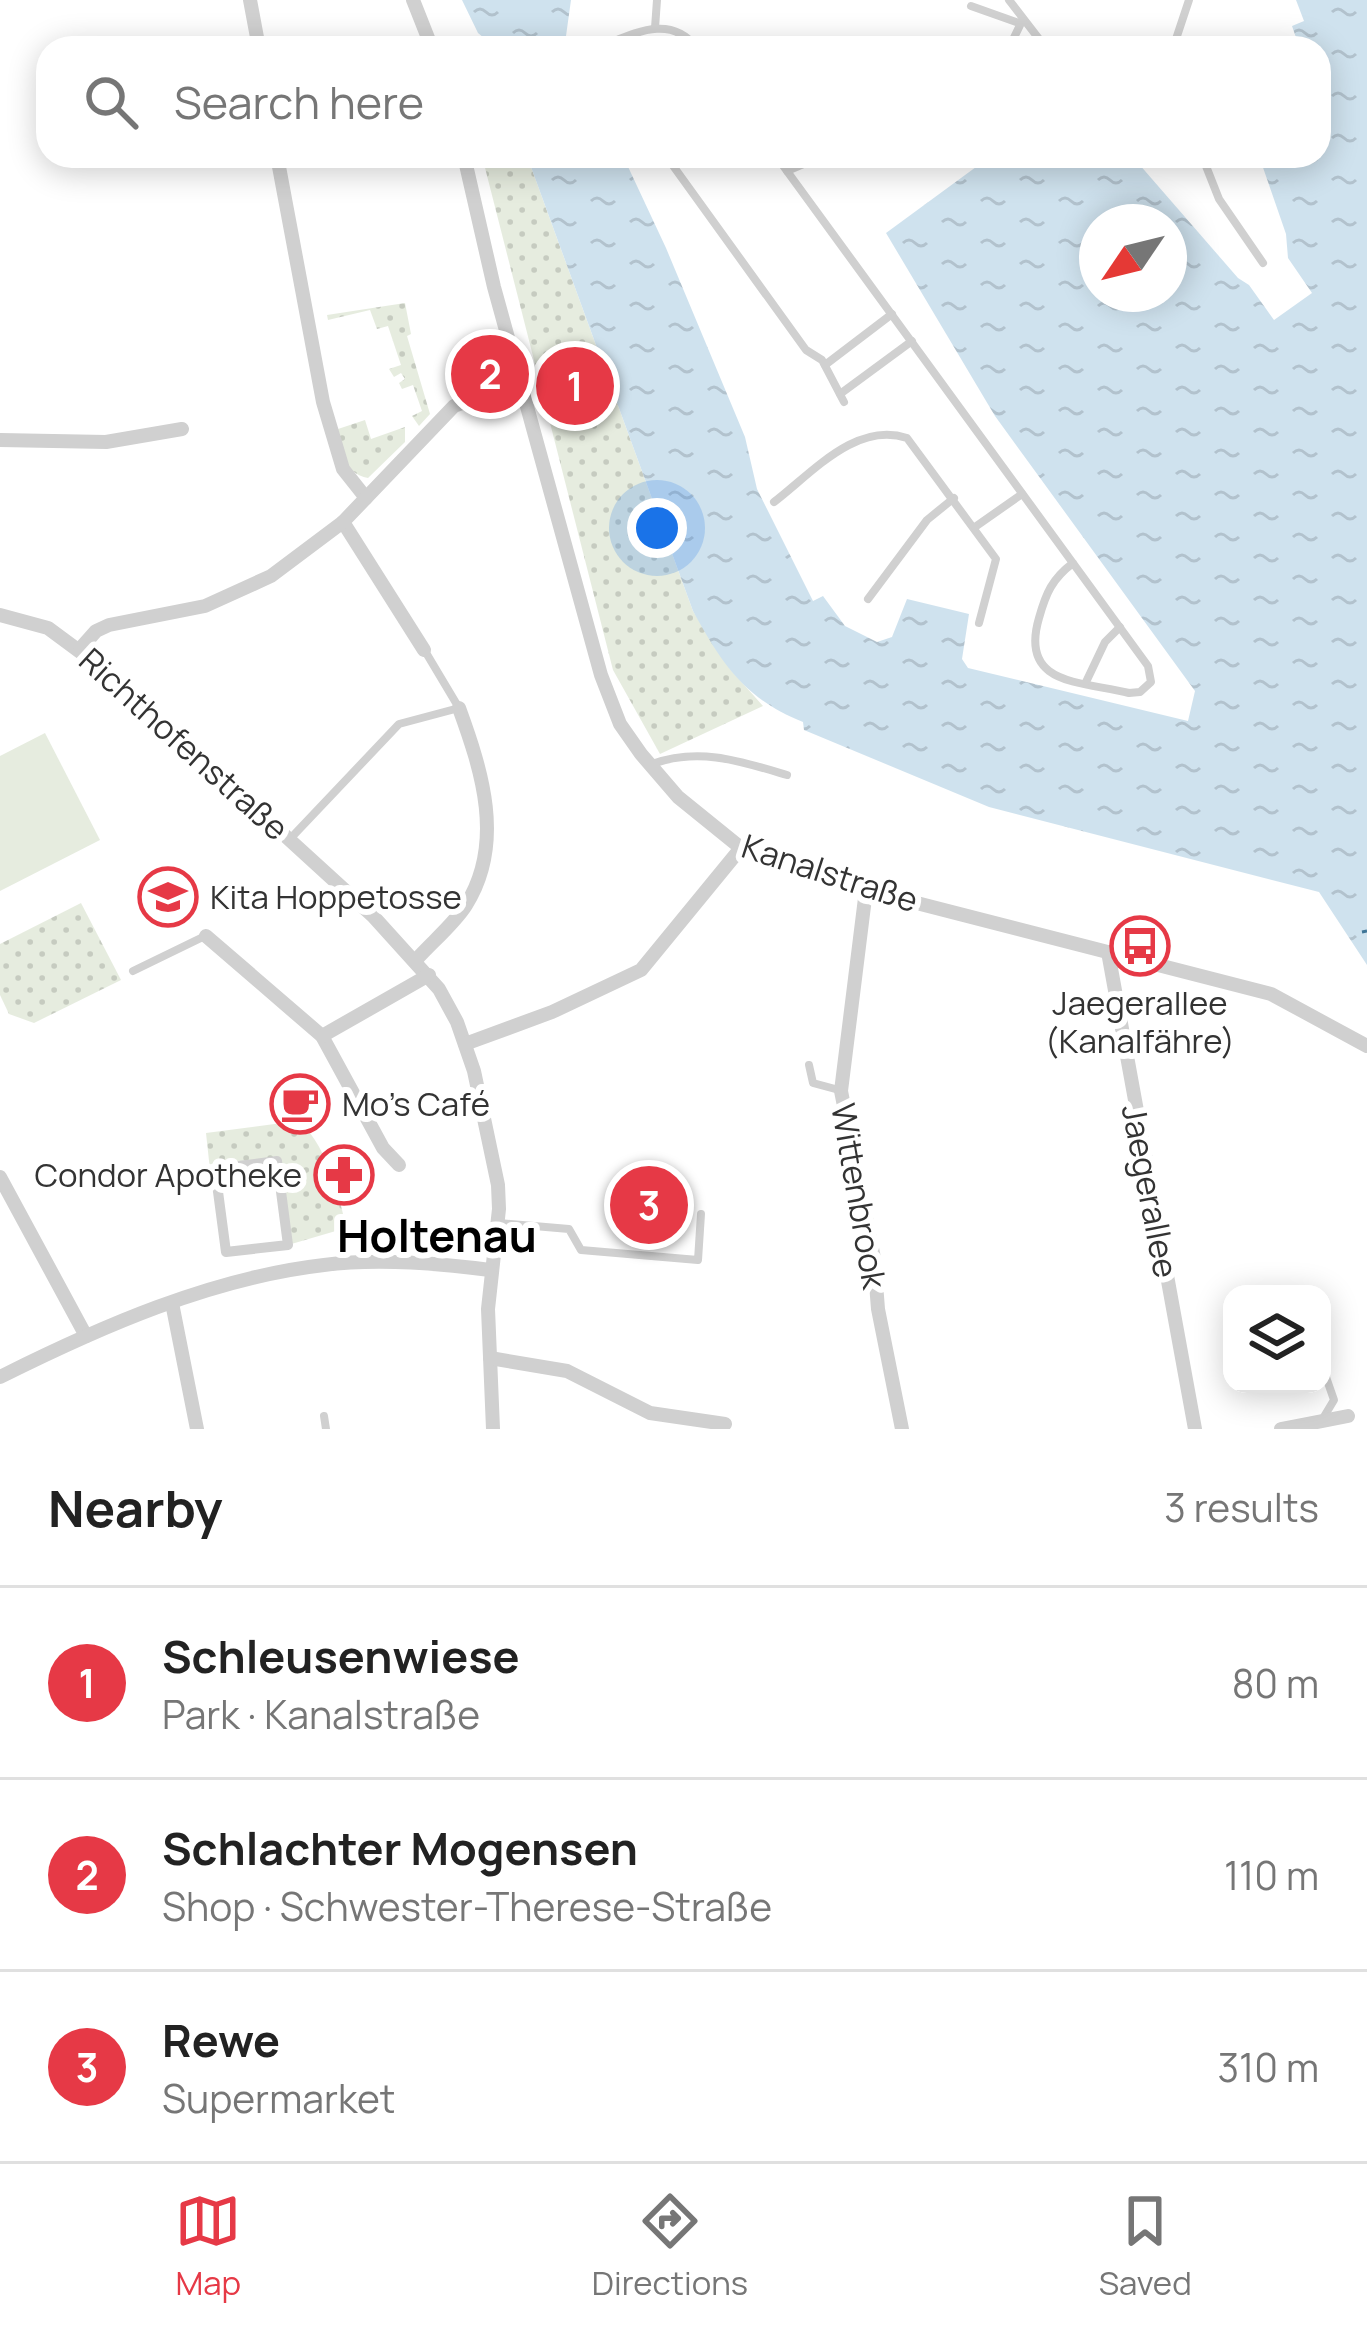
<!DOCTYPE html>
<html lang="en">
<head>
<meta charset="utf-8">
<style>
  :root { --surface:#fff; --page:#f2f2f2; --text:#222; --muted:#767676; --line:#e0e0e0; --accent:#e63946 }
  body { margin:0; font-family:Manrope,sans-serif; background:var(--page); color:var(--text) }
  .controls { position:absolute; right:36px; bottom:36px; display:grid; overflow:hidden; border-radius:24px; box-shadow:0 6px 30px #0003 }
  .controls button { width:108px; height:108px; display:grid; place-items:center; padding:0; border:0; border-bottom:3px solid var(--line); background:var(--surface); color:var(--text); font:60px sans-serif }
  .compass { position:absolute; left:1079px; top:204px; width:108px; height:108px; border-radius:50%; background:var(--surface); box-shadow:0 6px 30px #0003; rotate:235deg }
  .you { position:absolute; left:657px; top:528px; width:42px; height:42px; margin:-30px; border:9px solid #fff; border-radius:50%; background:#1a73e8; box-shadow:0 0 0 18px #1a73e833 }
  .badge { display:grid; place-items:center; width:78px; height:78px; border-radius:50%; background:var(--accent); color:#fff; font-size:39px; font-weight:700 }
  .pin { position:absolute; translate:-50% -50%; border:6px solid #fff; box-shadow:0 3px 12px #0006 }
  .list { margin:0; padding:0; list-style:none }
  h2 { display:flex; justify-content:space-between; align-items:center; height:156px; margin:0; padding:0 48px; font-size:51px }
  h2 small { font-size:39px; font-weight:400; color:var(--muted) }
  .list li { display:grid; grid-template-columns:78px 1fr auto; gap:36px; align-items:center; box-sizing:border-box; height:192px; padding:0 48px; border-top:3px solid var(--line) }
  .list b { display:block; font-size:45px; white-space:nowrap }
  .list p { margin:0; font-size:39px; white-space:nowrap; color:var(--muted) }
  .list em { font-size:39px; font-style:normal; color:var(--muted) }
  .icon { flex:none; width:66px; height:66px; fill:none; stroke:currentColor; stroke-width:2; stroke-linecap:round; stroke-linejoin:round }
  .map { position:relative; flex:none; width:1367px; height:1429px; overflow:hidden }
  .search { position:absolute; background:var(--surface); box-shadow:0 6px 30px #0003; left:36px; right:36px; top:36px; height:132px; display:flex; align-items:center; gap:30px; box-sizing:border-box; padding:0 42px; border-radius:36px; color:var(--muted); font-size:45px }
  .sheet { height:732px; background:var(--surface) }
  nav { display:flex; justify-content:space-around; align-items:center; box-sizing:border-box; height:168px; border-top:3px solid var(--line); background:var(--surface); font-size:33px; color:var(--muted) }
  nav a { display:grid; justify-items:center; gap:6px }
  nav .on { color:var(--accent) }
  .map>svg:first-child { display:block }
</style>
</head>
<body>
<div class="map">
<svg width="1367" height="1429" viewBox="0 0 1367 1429">
  <defs>
    <pattern id="green-dots" width="8" height="8" patternUnits="userSpaceOnUse" patternTransform="scale(3)"><rect width="8" height="8" fill="#e6ecdf"/><path d="M2 2h.1M6 6h.1" fill="none" stroke="#c6cbc0" stroke-width="1.8" stroke-linecap="round"/></pattern>
    <pattern id="water-ripples" width="26" height="14" patternUnits="userSpaceOnUse" patternTransform="scale(3)"><rect width="26" height="14" fill="#cfe2ee"/><path d="M2 4q2-2 4 0t4 0M15 11q2-2 4 0t4 0" fill="none" stroke="#b2c2cd"/></pattern>
  </defs>
  <rect width="100%" height="100%" fill="#fff"/>
  <g fill="url(#green-dots)">
    <path d="M482,156H527L693,611L730,669L763,706L660,754L613,670Z"/>
    <path d="M405,303L411,334L407,336L430,414L419,426L412,416L422,411L413,385L402,389L399,383L405,379L401,373L394,377L389,369L401,365L388,326L377,329L370,310L328,320L327,315Z"/>
    <path d="M365,420L371,439L405,427V442L368,478C344,474 342,450 335,430Z"/>
    <path d="M81,903L121,980L34,1023L9,1014L0,995V944Z"/>
    <path d="M297,1121C323,1136 341,1199 346,1228L288,1245L277,1162L210,1170L206,1133Z"/>
  </g>
  <path fill="#e6ecdf" d="M45,733L100,840L0,891V756Z"/>
  <g fill="url(#water-ripples)" fill-rule="evenodd">
    <path d="M462,0H571L566,36L552,41L554,48H496L478,33Z"/>
    <path d="M1296,0H1367V965L1319,892L989,807L804,730L803,722C745,699 722,664 693,611L527,156H623L666,248L745,437L757,489L813,601L823,596L845,626L877,642L892,637L907,599L969,614L962,659L968,668L1188,721L1195,691L995,416L886,233L991,156H1132L1238,278L1249,285L1274,320L1312,293L1288,258L1286,234L1259,156H1319V77L1324,74L1319,48L1312,41L1299,46L1292,26L1304,21ZM1169,222V294H1097V222Z"/>
  </g>
  <g fill="none" stroke-linecap="round" stroke-linejoin="round">
    <path stroke="#3f7597" stroke-width="3" stroke-dasharray="15 12" stroke-linecap="butt" d="M1362,932L1367,931"/>
    <g stroke="#d0d0d0" stroke-width="8">
      <path d="M1009,0L1046,48"/>
      <path d="M971,6L1019,23"/>
      <path d="M655,28L657,0"/>
      <path d="M597,48C632,35 669,12 697,48"/>
      <path d="M1009,48L1022,21"/>
      <path d="M1173,48L1189,0"/>
      <path d="M666,156L806,350L822,360L844,402"/>
      <path d="M776,156L1148,666L1151,682L1140,692L1129,693C1081,681 1019,686 1039,618C1046,593 1052,579 1073,563"/>
      <path d="M1202,156L1219,199L1263,263"/>
      <path d="M787,171L822,156"/>
      <path d="M825,365L892,314"/>
      <path d="M840,394L912,341"/>
      <path d="M774,502C812,473 856,421 907,438L996,559L979,623"/>
      <path d="M975,527L1022,494"/>
      <path d="M868,599L927,520L954,498"/>
      <path d="M1086,682L1105,642L1120,627"/>
      <path d="M652,764C699,747 740,761 787,775"/>
      <path d="M289,840L399,724L459,708L425,651"/>
      <path d="M133,971L205,936"/>
      <path d="M809,1065L813,1083L839,1090"/>
      <path d="M499,1223L569,1229L581,1250L698,1260L701,1214"/>
      <path d="M324,1416L326,1429"/>
      <path d="M1322,1420L1334,1400L1326,1377"/>
    </g>
    <path stroke="#d0d0d0" stroke-width="10" d="M277,1161L288,1245L226,1252L215,1169Z"/>
    <g stroke="#d0d0d0" stroke-width="14">
      <path d="M250,0L259,48"/>
      <path d="M413,0L432,48"/>
      <path d="M277,156L323,402L343,469L366,498"/>
      <path d="M464,156L494,287L601,675L620,724L641,754L678,797L741,848L866,890L1271,994L1367,1046"/>
      <path d="M0,440L106,442L182,429"/>
      <path d="M343,522L424,650"/>
      <path d="M0,615L48,628L98,665L373,916L439,989L457,1022L474,1071L498,1185L499,1209L488,1309L493,1429"/>
      <path d="M80,649L96,631L109,625L205,606L271,576L343,522L454,406L520,382"/>
      <path d="M866,890L841,1091L874,1258L878,1309L902,1429"/>
      <path d="M206,936L322,1036L383,1148L399,1165"/>
      <path d="M1108,952L1195,1429"/>
      <path d="M416,960C431,943 455,923 466,905C505,843 482,771 459,708"/>
      <path d="M322,1036L429,975"/>
      <path d="M465,1044L552,1012L641,970L741,848"/>
      <path d="M0,1177L86,1336"/>
      <path d="M172,1303L197,1429"/>
      <path d="M490,1358L567,1371L650,1413L725,1424"/>
      <path d="M0,1377C100,1327 211,1278 324,1265C378,1258 437,1263 490,1270"/>
      <path d="M1281,1429L1348,1416"/>
    </g>
  </g>
  <defs>
    <symbol id="school-ring" viewBox="-11 -11 22 22"><circle r="9.5" fill="#fff" stroke="#e63946" stroke-width="1.5"/><path d="M0-5L7-2L0 1L-7-2ZM-4 1L0 2.5L4 1V4Q0 6-4 4Z" fill="#e63946"/></symbol>
    <symbol id="bus-ring" viewBox="-11 -11 22 22"><circle r="9.5" fill="#fff" stroke="#e63946" stroke-width="1.5"/><path d="M-5-6H5V4H4V6H2V4H-2V6H-4V4H-5ZM-3.5-4V0h7V-4ZM-3.5 1.2v1.5H-2V1.2ZM2 1.2v1.5H3.5V1.2Z" fill="#e63946"/></symbol>
    <symbol id="cafe-ring" viewBox="-11 -11 22 22"><circle r="9.5" fill="#fff" stroke="#e63946" stroke-width="1.5"/><path d="M-5.5-4.5H6V0H3Q3 3.5 0 3.5H-2.5Q-5.5 3.5-5.5 0ZM3-3.2v2h1.7v-2ZM-6 4.5H4V6H-6Z" fill="#e63946"/></symbol>
    <symbol id="pharmacy-ring" viewBox="-11 -11 22 22"><circle r="9.5" fill="#fff" stroke="#e63946" stroke-width="1.5"/><path d="M-2-6h4v4h4v4h-4v4h-4v-4h-4v-4h4Z" fill="#e63946"/></symbol>
  </defs>
  <g fill-rule="evenodd">
    <use href="#school-ring" x="135" y="864" width="66" height="66"/>
    <use href="#bus-ring" x="1107" y="913" width="66" height="66"/>
    <use href="#cafe-ring" x="267" y="1071" width="66" height="66"/>
    <use href="#pharmacy-ring" x="311" y="1142" width="66" height="66"/>
  </g>
  <g text-anchor="middle" stroke-width="12" stroke-linejoin="round" paint-order="stroke">
    <g font-size="33" fill="#333" stroke="#fff">
      <text transform="translate(184 744) rotate(42)" y="12">Richthofenstraße</text>
      <text transform="translate(830 873) rotate(18)" y="12">Kanalstraße</text>
      <text transform="translate(1150 1191) rotate(79)" y="12">Jaegerallee</text>
      <text transform="translate(859 1196) rotate(80)" y="12">Wittenbrook</text>
    </g>
    <g font-size="33" fill="#333" stroke="#fff" text-anchor="start">
      <text x="210" y="909">Kita Hoppetosse</text>
      <text x="1140" y="1015" text-anchor="middle">Jaegerallee<tspan x="1140" dy="38">(Kanalfähre)</tspan></text>
      <text x="342" y="1116">Mo's Café</text>
      <text x="302" y="1187" text-anchor="end">Condor Apotheke</text>
    </g>
    <g font-size="45" font-weight="bold" fill="#000" stroke="#fff">
      <text x="437" y="1252">Holtenau</text>
    </g>
  </g>
</svg>
<div class="controls">
<button><svg class="icon" aria-label="layers" viewBox="0 0 24 24"><path d="M12 4l9 5-9 5-9-5zM3 14l9 5 9-5"/></svg></button>
</div>
<svg class="compass" viewBox="-18 -18 36 36"><path d="M0-13l5 13h-10z" fill="#e53935"/><path d="M0 13l5-13h-10z" fill="#767676"/></svg>
<div class="you"></div>
<div class="pin badge" style="left:575px;top:386px">1</div>
<div class="pin badge" style="left:490px;top:374px">2</div>
<div class="pin badge" style="left:649px;top:1205px">3</div>
<div class="search"><svg class="icon" aria-label="search" viewBox="0 0 24 24"><circle cx="10" cy="10" r="6"/><path d="M15 15l6 6"/></svg>Search here</div>
</div>
<section class="sheet">
<h2>Nearby<small>3 results</small></h2>
<ul class="list">
<li><span class="badge">1</span><div><b>Schleusenwiese</b><p>Park · Kanalstraße</p></div><em>80 m</em></li>
<li><span class="badge">2</span><div><b>Schlachter Mogensen</b><p>Shop · Schwester-Therese-Straße</p></div><em>110 m</em></li>
<li><span class="badge">3</span><div><b>Rewe</b><p>Supermarket</p></div><em>310 m</em></li>
</ul>
</section>
<nav>
<a class="on"><svg class="icon" aria-label="map" viewBox="0 0 24 24"><path d="M3 6l6-2 6 2 6-2v14l-6 2-6-2-6 2zM9 4v14M15 6v14"/></svg>Map</a>
<a><svg class="icon" aria-label="directions" viewBox="0 0 24 24"><path d="M12 3l9 9-9 9-9-9zM9 14v-3h6M13 9l2 2-2 2"/></svg>Directions</a>
<a><svg class="icon" aria-label="saved" viewBox="0 0 24 24"><path d="M7 4h10v16l-5-4-5 4z"/></svg>Saved</a>
</nav>
</body>
</html>
